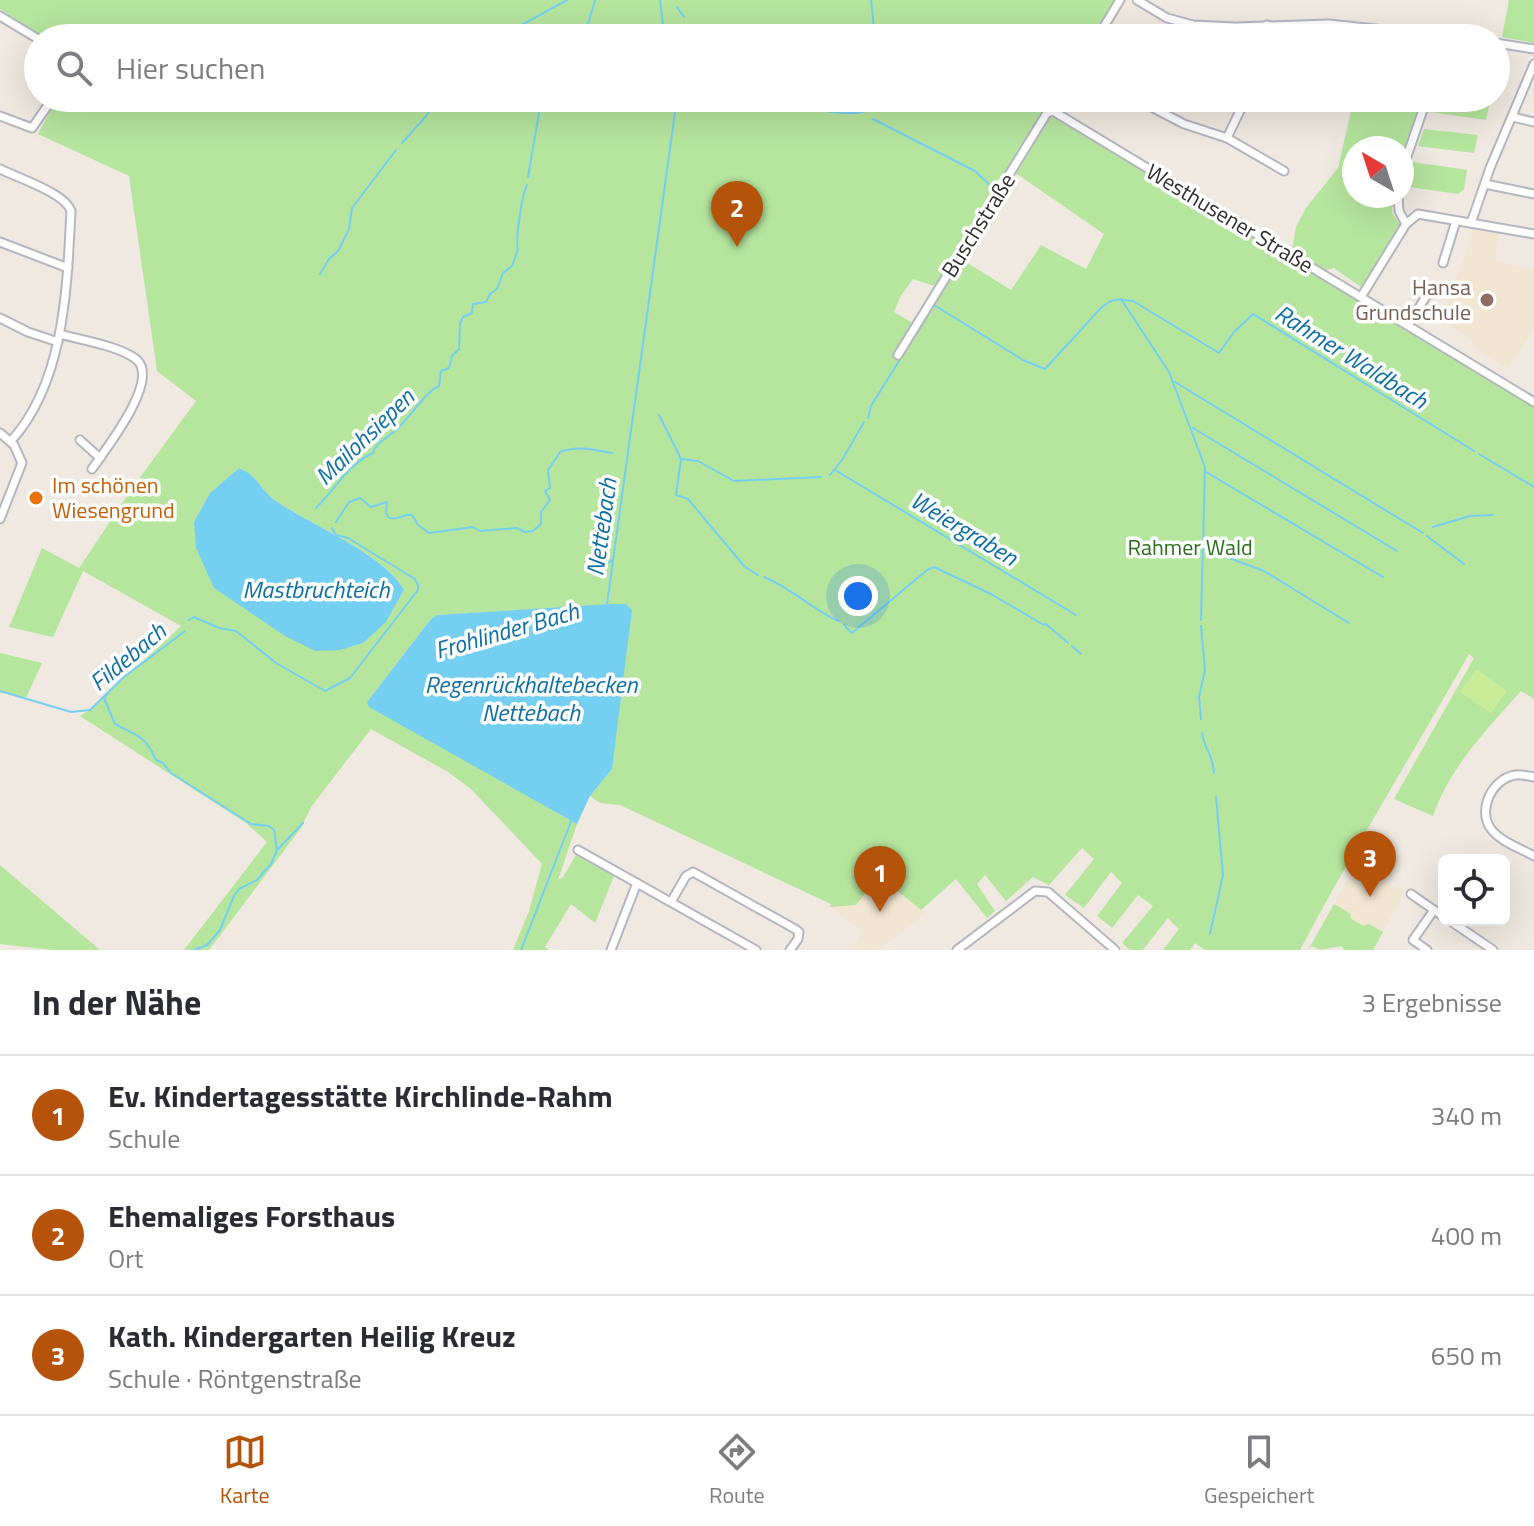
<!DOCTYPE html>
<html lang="de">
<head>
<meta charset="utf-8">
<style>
  :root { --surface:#fff; --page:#f7f7f7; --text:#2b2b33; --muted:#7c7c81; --line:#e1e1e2; --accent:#b45309 }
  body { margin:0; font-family:"Titillium Web",sans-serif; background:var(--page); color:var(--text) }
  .controls { position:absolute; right:24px; bottom:24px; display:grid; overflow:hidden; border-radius:12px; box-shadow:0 8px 32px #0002 }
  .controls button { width:72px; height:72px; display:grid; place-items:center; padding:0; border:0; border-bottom:2px solid var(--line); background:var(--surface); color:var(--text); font:40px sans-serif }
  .compass { position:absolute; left:1342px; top:136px; width:72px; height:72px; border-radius:50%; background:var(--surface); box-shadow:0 8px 32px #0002; rotate:321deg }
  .you { position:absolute; left:858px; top:596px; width:28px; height:28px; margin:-20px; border:6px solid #fff; border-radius:50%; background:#1a73e8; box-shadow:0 0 0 12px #1a73e833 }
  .badge { display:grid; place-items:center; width:52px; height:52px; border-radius:50%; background:var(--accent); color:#fff; font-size:26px; font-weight:700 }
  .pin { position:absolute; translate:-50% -66px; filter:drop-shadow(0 2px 4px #0008) }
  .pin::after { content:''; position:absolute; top:42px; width:28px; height:24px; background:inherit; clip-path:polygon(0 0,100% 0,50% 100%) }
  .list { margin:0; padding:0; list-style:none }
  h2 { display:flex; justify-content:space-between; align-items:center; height:104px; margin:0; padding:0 32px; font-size:34px }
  h2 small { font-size:26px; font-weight:400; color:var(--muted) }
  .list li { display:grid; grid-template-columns:52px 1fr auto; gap:24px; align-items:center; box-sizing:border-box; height:120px; padding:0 32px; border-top:2px solid var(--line) }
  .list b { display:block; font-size:30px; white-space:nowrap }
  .list p { margin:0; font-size:26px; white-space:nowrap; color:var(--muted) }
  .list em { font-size:26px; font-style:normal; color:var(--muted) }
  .icon { flex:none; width:44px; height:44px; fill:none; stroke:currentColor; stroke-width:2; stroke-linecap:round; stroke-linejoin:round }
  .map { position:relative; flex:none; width:1534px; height:950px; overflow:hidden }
  .search { position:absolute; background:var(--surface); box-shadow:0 8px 32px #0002; left:24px; right:24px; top:24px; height:88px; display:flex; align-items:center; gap:20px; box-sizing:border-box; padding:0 28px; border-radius:44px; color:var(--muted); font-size:30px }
  .sheet { height:464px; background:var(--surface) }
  nav { display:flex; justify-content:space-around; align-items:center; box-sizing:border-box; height:112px; border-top:2px solid var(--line); background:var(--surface); font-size:22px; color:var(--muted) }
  nav a { display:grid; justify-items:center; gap:4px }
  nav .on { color:var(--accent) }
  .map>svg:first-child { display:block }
</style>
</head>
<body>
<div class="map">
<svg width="1534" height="950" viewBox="0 0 1534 950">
  <rect width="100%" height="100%" fill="#efe9e1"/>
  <g fill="#f0e6d1">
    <path d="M1474,229L1499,233L1495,260L1532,270L1534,267V328L1508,369L1475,349L1472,340L1442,320Z"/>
    <path d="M1353,870L1405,891L1383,932L1369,924L1364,926L1349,918L1351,914L1334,904Z"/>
    <path d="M879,876L926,914L877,950H855L852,948L863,932L830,907L856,905Z"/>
  </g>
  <g fill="#b6e59e" fill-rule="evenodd">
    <path d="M0,0H1115L1093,38H45L0,9Z"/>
    <path d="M1509,0H1534V43L1502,37Z"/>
    <path d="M57,98H1058L1050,112L1534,405V699L1521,691C1487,729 1450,767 1433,816L1394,799L1474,658L1469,654C1413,753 1353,850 1300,950H1205L1195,943L1190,950H1163L1179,929L1168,918L1143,950H1130L1122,943L1153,906L1138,895L1112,928L1097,916L1122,883L1111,872L1084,908L1065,895L1094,859L1082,848L1049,885L1033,877L1006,901L985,875L977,884L995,911L987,918L956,879L921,910L879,876L856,905L830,907L831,904L620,805L600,803L590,796L612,769L626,604L437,615L431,619L367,702L577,824L558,880L563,877L576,855L614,876L595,923L571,904L545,947L549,950H513L529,911L542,864L471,789L448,772L371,729L311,807L301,828L209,950H184L267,842L246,823L80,716L90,710L181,626L83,571L53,637L9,627L42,548L79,568L133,487L196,401L157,371L129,176L38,134ZM1013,174H1017L1104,234L1086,269L1041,245L1011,290L961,259ZM913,279L937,287L914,324L894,312L900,297ZM239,468C258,475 260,490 276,501C312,526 384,553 404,590L386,622L214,588L194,522L210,493Z"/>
    <path d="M1354,98H1423L1402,162V148H1354V196H1393L1392,213L1400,224L1361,287L1334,268L1323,271L1292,250L1296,227L1306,208L1338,168Z"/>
    <path d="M1435,98L1490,101L1486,120L1430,112Z"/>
    <path d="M1424,129L1478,135L1474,153L1418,146Z"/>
    <path d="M1413,162L1467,170L1464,189L1458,194L1402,186V180L1407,181Z"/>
    <path d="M0,653L42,663L26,698L2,691L0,694Z"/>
    <path d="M0,865L100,950H52L0,944Z"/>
    <path d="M1334,904L1351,914L1350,918L1363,926L1369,924L1383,932L1373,950H1345L1341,946L1320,950L1312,946L1308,950Z"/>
  </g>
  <path fill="#c9ec9a" d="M1476,669L1507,691L1491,713L1460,692Z"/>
  <g fill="#75cff0">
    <path d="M239,468C258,475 260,490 276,501C312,526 383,553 404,590L386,622L363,643L340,650L315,651L285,636L214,588L196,548L194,522L210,493Z"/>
    <path d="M611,604H626L632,610L612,769L590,796L577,824L369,707L367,702L431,619L437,615Z"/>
  </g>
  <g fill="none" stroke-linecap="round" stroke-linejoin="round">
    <g stroke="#75cff0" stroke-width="2">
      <path d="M660,0L663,25L668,38"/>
      <path d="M871,0L875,38"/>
      <path d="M677,7L684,17"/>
      <path d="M498,38L567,0"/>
      <path d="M584,38L595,0"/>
      <path d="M779,98C800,108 852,119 872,109L875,98"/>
      <path d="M873,119L975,171L994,189"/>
      <path d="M402,143L427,115L436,98"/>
      <path d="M528,177L539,113L544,104L553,98"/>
      <path d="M320,274L329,259L338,251L349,229L352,208L396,150"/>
      <path d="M1121,299L1169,372L1205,467L1201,620"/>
      <path d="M1175,382L1423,533"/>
      <path d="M659,415L681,459L676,495L688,499L745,567L758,575"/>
      <path d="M868,418L871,406L934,305L1023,360L1045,369L1100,309C1113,297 1117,299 1133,301L1219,353L1234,332L1253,314L1474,451"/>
      <path d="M1193,428L1397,551"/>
      <path d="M1479,454L1534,487"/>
      <path d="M681,459L698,461L734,481L821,477"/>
      <path d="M835,470L1076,615"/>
      <path d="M1206,472L1383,577"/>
      <path d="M830,475L842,460L864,422"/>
      <path d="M316,508C335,489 349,464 373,453C376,442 386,439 395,431C409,419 426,391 439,386L441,371L449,368L452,356L459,349L460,324L463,317L472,313L473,304L486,302L490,294L497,289L503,273L512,266L518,250C515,241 522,194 527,185"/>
      <path d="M336,522L349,502L360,498L371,507L387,502L386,513L388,517C396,522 404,513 412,515L418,525L429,533L473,527L480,531L517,528L525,532L533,531L541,524V512L550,500L545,491L550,488L548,470L560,452C578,445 594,450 612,453"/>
      <path d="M1433,527L1470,516L1493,515"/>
      <path d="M1427,536L1464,564"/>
      <path d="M1205,549L1264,571L1349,623"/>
      <path d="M603,569L613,559"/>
      <path d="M764,577C791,588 812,609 838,621"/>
      <path d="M607,604L677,98"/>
      <path d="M189,620L194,617L219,628L236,631L276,663L325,691L350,678L418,590V585L415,579L348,538L336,535L332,528"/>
      <path d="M844,625L852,633L927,570L934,567L991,594L1044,625L1046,624L1068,643"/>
      <path d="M1072,646L1081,654"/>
      <path d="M0,691L71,712L90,710L124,677L185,631"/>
      <path d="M108,693L104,698L115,724C137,736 145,735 156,760L163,763L171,773L251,824L269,826L274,830L277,850"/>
      <path d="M1201,719L1199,697L1205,670L1201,626"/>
      <path d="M1202,733C1203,747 1213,753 1214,773"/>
      <path d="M1210,934L1223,875L1216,797"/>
      <path d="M194,950L207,945L220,930L234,896L239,889L257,880L271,864L277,850L303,823"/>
      <path d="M521,950L572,819"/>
    </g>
    <defs>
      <g id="minor">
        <path d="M1137,0L1167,18L1193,25L1236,27L1329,24L1459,38"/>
        <path d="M0,16L38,39"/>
        <path d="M1097,38L1120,0"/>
        <path d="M1266,38L1267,25"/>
        <path d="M1496,43L1534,49"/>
        <path d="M1134,98L1184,124L1227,138L1284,171"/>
        <path d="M1053,111L1534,402"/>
        <path d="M0,116L32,128L53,98"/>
        <path d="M1512,117L1534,122"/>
        <path d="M1227,138L1246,98"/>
        <path d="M0,169C18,178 65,193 71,211C67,286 65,382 11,441"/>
        <path d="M1402,171L1427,98"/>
        <path d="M1485,184L1534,194"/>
        <path d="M1398,196L1399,211L1406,224"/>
        <path d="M1471,223L1490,168L1534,64"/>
        <path d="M0,242L68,268"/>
        <path d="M1443,263L1456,221"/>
        <path d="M1361,297L1406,224L1418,214L1534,234"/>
        <path d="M0,318L28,332L58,342"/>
        <path d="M1408,325L1432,287"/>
        <path d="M60,334C80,340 121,346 137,360C160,381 105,450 92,469"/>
        <path d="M898,355L1047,113L1053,111L1061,98"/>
        <path d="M0,433L14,445L22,463L0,519"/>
        <path d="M80,440L100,458"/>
        <path d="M1534,777C1528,776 1520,774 1515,775C1492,779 1477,810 1491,829C1501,842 1520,848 1534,856"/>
        <path d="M578,850L756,950"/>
        <path d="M1411,894L1444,917"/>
        <path d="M671,902L686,876L693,872L795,929L799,932L798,939L790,950"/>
        <path d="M1449,920L1493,950"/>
        <path d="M611,950L637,883"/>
        <path d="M957,950L1035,891L1048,892L1115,950"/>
        <path d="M1427,950L1413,940L1434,910"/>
      </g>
    </defs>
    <use href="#minor" stroke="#b4b7c1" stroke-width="11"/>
    <use href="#minor" stroke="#fff" stroke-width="7"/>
  </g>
  <circle fill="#8d6e63" stroke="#fff" stroke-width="3" cx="1487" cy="300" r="8"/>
  <circle fill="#e8710a" stroke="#fff" stroke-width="3" cx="36" cy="498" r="8"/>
  <g text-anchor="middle" stroke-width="7" stroke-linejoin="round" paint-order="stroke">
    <g font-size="22" fill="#2e2e2e" stroke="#fff">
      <text transform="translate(1230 218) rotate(31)" y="8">Westhusener Straße</text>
      <text transform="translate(978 225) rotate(-58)" y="8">Buschstraße</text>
    </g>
    <g font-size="22" fill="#785e54" stroke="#fff" text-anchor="end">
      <text x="1471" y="295">Hansa<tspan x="1471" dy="25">Grundschule</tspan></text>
    </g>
    <g font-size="22" fill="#c56008" stroke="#fff" text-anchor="start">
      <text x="52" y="493">Im schönen<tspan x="52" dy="25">Wiesengrund</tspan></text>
    </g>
    <g font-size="22" fill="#2c6e1b" stroke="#fff">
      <text x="1190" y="555">Rahmer Wald</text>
    </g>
    <g font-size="24" font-style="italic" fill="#0d6fa3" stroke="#fff">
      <text transform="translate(1351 357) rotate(32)" y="8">Rahmer Waldbach</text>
      <text transform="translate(365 437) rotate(-44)" y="8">Mailohsiepen</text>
      <text transform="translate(602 527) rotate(-82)" y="8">Nettebach</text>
      <text transform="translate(964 529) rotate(31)" y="8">Weiergraben</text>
      <text x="316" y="598">Mastbruchteich</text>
      <text transform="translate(507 631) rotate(-16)" y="8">Frohlinder Bach</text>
      <text transform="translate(128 657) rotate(-40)" y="8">Fildebach</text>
      <text x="531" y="693">Regenrückhaltebecken<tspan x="531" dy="28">Nettebach</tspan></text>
    </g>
  </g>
</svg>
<div class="controls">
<button><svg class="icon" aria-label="locate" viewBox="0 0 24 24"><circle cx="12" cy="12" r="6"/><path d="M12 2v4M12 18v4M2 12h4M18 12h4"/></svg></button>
</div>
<svg class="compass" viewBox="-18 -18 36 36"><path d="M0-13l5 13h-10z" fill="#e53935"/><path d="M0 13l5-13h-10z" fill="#7c7c81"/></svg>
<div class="you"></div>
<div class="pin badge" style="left:880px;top:912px">1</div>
<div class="pin badge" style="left:737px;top:247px">2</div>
<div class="pin badge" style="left:1370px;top:897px">3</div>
<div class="search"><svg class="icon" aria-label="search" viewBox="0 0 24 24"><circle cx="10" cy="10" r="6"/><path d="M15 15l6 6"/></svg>Hier suchen</div>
</div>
<section class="sheet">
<h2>In der Nähe<small>3 Ergebnisse</small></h2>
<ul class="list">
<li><span class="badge">1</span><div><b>Ev. Kindertagesstätte Kirchlinde-Rahm</b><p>Schule</p></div><em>340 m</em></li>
<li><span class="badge">2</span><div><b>Ehemaliges Forsthaus</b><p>Ort</p></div><em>400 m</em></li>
<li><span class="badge">3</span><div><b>Kath. Kindergarten Heilig Kreuz</b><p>Schule · Röntgenstraße</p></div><em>650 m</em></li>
</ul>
</section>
<nav>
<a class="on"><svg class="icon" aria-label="map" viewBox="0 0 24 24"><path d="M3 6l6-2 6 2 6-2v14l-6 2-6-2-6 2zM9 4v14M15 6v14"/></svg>Karte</a>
<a><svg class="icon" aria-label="directions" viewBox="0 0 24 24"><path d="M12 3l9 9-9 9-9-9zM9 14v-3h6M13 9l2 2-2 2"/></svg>Route</a>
<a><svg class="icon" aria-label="saved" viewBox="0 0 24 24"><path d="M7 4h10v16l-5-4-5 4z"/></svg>Gespeichert</a>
</nav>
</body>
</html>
